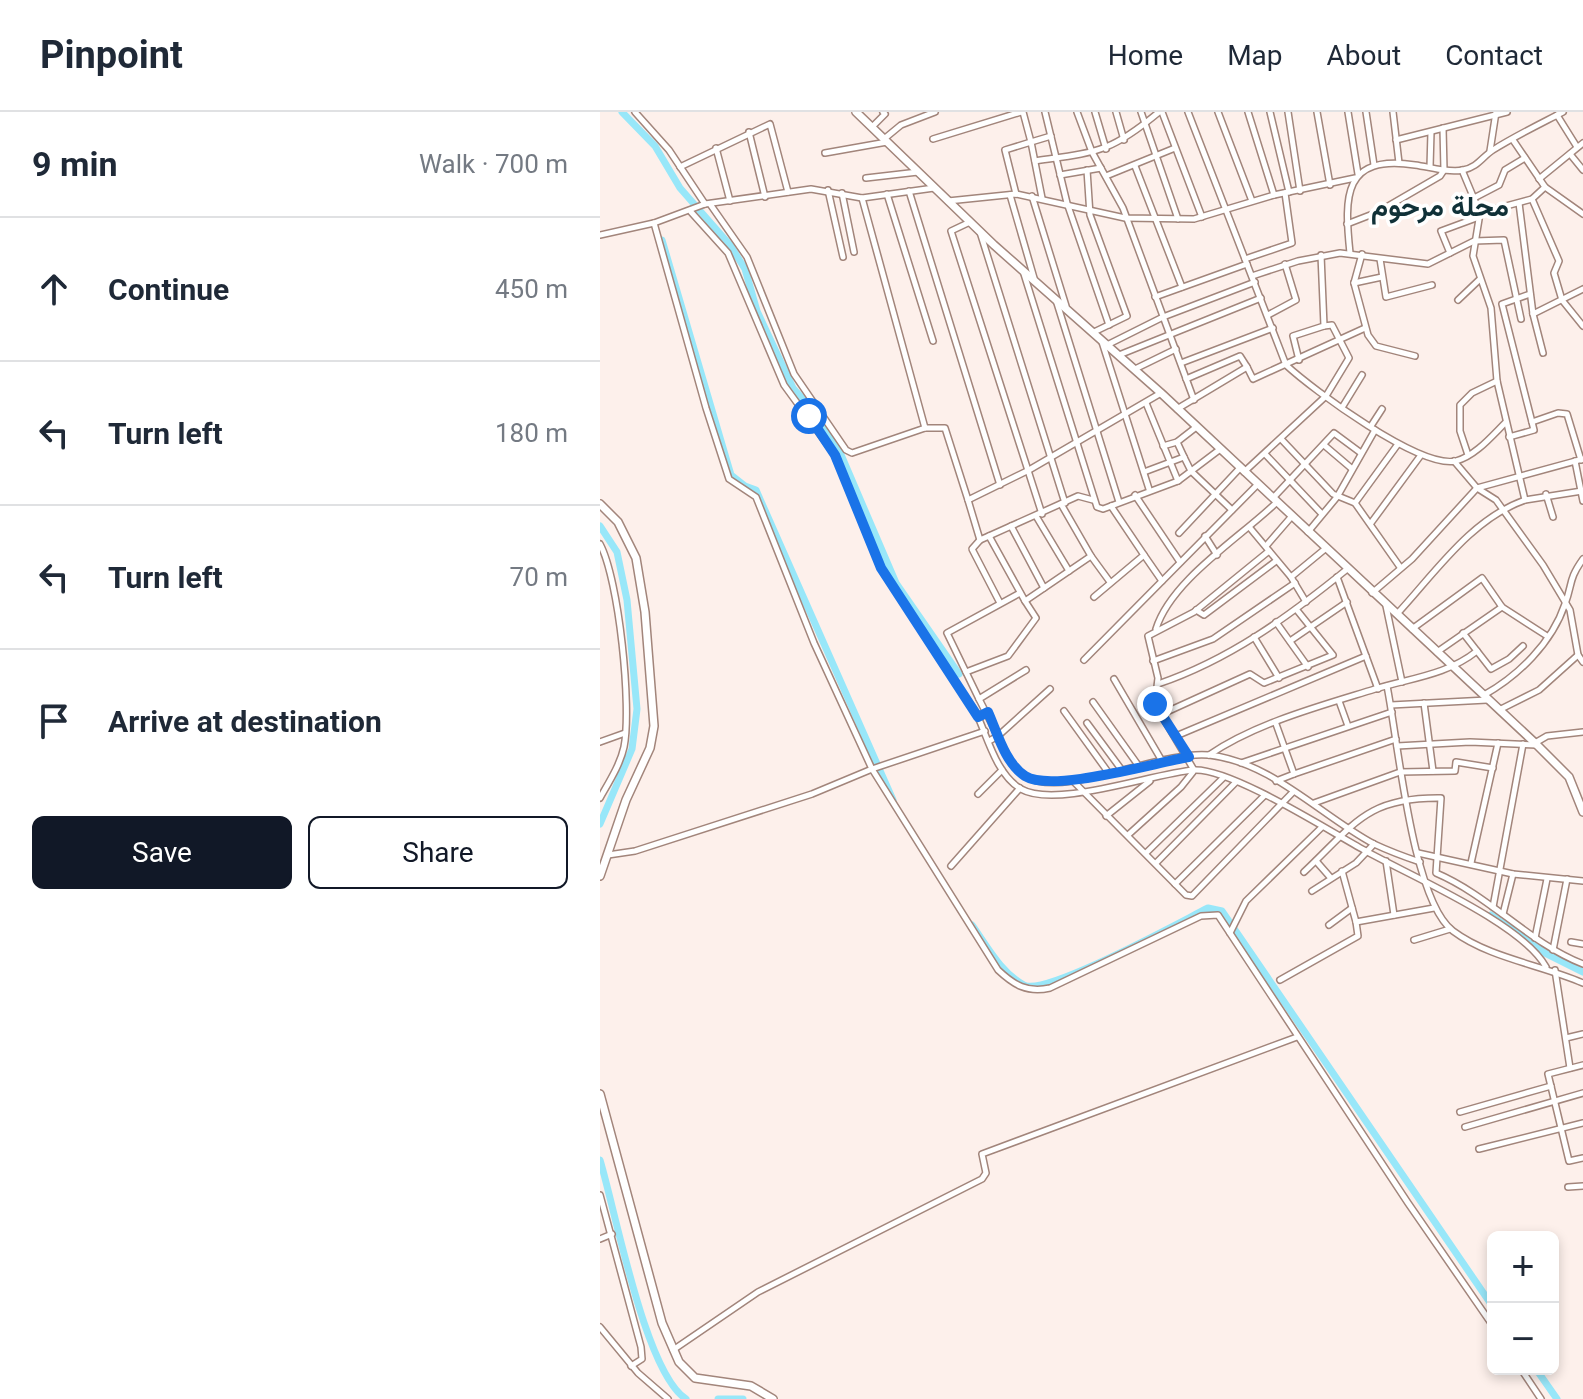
<!DOCTYPE html>
<html lang="en">
<head>
<meta charset="utf-8">
<style>
  :root { --surface:#fff; --page:#f6f6f7; --text:#1f2937; --muted:#747a83; --line:#e0e1e3; --accent:#111827 }
  body { margin:0; font-family:Roboto,Vazirmatn,sans-serif; background:var(--page); color:var(--text) }
  .controls { position:absolute; right:24px; bottom:24px; display:grid; overflow:hidden; border-radius:12px; box-shadow:0 4px 12px #0003 }
  .controls button { width:72px; height:72px; display:grid; place-items:center; padding:0; border:0; border-bottom:2px solid var(--line); background:var(--surface); color:var(--text); font:40px sans-serif }
  .stop { position:absolute; width:24px; height:24px; margin:-18px; border:6px solid #1a73e8; border-radius:50%; background:#fff }
  .stop.end { background:#1a73e8; border-color:#fff; box-shadow:0 2px 8px #0008 }
  .list { margin:0; padding:0; list-style:none }
  h2 { display:flex; justify-content:space-between; align-items:center; height:104px; margin:0; padding:0 32px; font-size:34px }
  h2 small { font-size:26px; font-weight:400; color:var(--muted) }
  .list li { display:grid; grid-template-columns:52px 1fr auto; gap:24px; align-items:center; box-sizing:border-box; height:144px; padding:0 32px; border-top:2px solid var(--line) }
  .list b { display:block; font-size:30px; white-space:nowrap }
  .list em { font-size:26px; font-style:normal; color:var(--muted) }
  .actions { display:flex; gap:16px; padding:24px 32px }
  .actions a { flex:1; padding:18px 0; border:2px solid var(--accent); border-radius:12px; text-align:center; font-size:28px; color:var(--accent) }
  .actions .main { background:var(--accent); color:#fff }
  .icon { flex:none; width:44px; height:44px; fill:none; stroke:currentColor; stroke-width:2; stroke-linecap:round; stroke-linejoin:round }
  .map { position:relative; flex:none; width:983px; height:1287px; overflow:hidden }
  header { display:flex; align-items:center; gap:48px; box-sizing:border-box; height:112px; padding:0 40px; background:var(--surface); border-bottom:2px solid var(--line) }
  header strong { font-size:38px }
  nav { display:flex; gap:44px; margin-inline-start:auto; font-size:28px }
  main { display:flex }
  aside { flex:1; background:var(--surface) }
  .map>svg:first-child { display:block }
</style>
</head>
<body>
<header>
<strong>Pinpoint</strong>
<nav><a>Home</a><a>Map</a><a>About</a><a>Contact</a></nav>
</header>
<main>
<aside>
<h2>9 min<small>Walk · 700 m</small></h2>
<ul class="list">
<li><svg class="icon" aria-label="ahead" viewBox="0 0 24 24"><path d="M12 20V5M6 11l6-6 6 6"/></svg><div><b>Continue</b></div><em>450 m</em></li>
<li><svg class="icon" aria-label="left" viewBox="0 0 24 24"><path d="M17 20v-9H6M10 6l-5 5 5 5"/></svg><div><b>Turn left</b></div><em>180 m</em></li>
<li><svg class="icon" aria-label="left" viewBox="0 0 24 24"><path d="M17 20v-9H6M10 6l-5 5 5 5"/></svg><div><b>Turn left</b></div><em>70 m</em></li>
<li><svg class="icon" aria-label="arrive" viewBox="0 0 24 24"><path d="M6 21V4h12l-3 4 3 4H6"/></svg><div><b>Arrive at destination</b></div></li>
</ul>
<div class="actions"><a class="main">Save</a><a>Share</a></div>
</aside>
<div class="map">
<svg width="983" height="1287" viewBox="0 0 983 1287">
  <rect width="100%" height="100%" fill="#fdf0eb"/>
  <g fill="none" stroke-linecap="round" stroke-linejoin="round">
    <g stroke="#98e7f9" stroke-width="7">
      <path d="M22,0L55,34L80,76L130,133L145,157L157,199L193,276L218,304L239,338L296,471L359,562"/>
      <path d="M62,128L131,363L145,374L156,378L293,688"/>
      <path d="M0,414L17,440L27,488L37,597L32,637L0,712"/>
      <path d="M891,803L945,841L983,860"/>
      <path d="M372,813C387,834 401,861 424,873C446,884 580,810 608,796L622,799L893,1195"/>
      <path d="M0,1048C16,1101 45,1260 86,1287"/>
      <path d="M936,1257L957,1287"/>
      <path d="M118,1287H143"/>
    </g>
    <defs>
      <g id="street">
        <path d="M35,0L69,38L105,92"/>
        <path d="M445,0L467,91L509,213"/>
        <path d="M477,0L492,40L523,96L594,288"/>
        <path d="M495,0L506,37"/>
        <path d="M516,0L524,28"/>
        <path d="M541,0L578,107"/>
        <path d="M562,0L602,105"/>
        <path d="M588,0L686,253C713,278 820,357 856,349C875,344 891,325 905,311"/>
        <path d="M618,0L652,89"/>
        <path d="M648,0L674,83"/>
        <path d="M670,0L689,80"/>
        <path d="M688,0L700,79"/>
        <path d="M717,0L730,73"/>
        <path d="M748,0L758,62"/>
        <path d="M766,0L774,53"/>
        <path d="M793,0L799,51"/>
        <path d="M957,3L977,35"/>
        <path d="M272,15L285,2L283,0"/>
        <path d="M149,20L165,85"/>
        <path d="M284,27L301,13L335,0"/>
        <path d="M333,27L421,0"/>
        <path d="M796,28L907,0"/>
        <path d="M913,28L945,75L983,102"/>
        <path d="M116,36L130,89"/>
        <path d="M890,39L896,0"/>
        <path d="M225,41L287,30"/>
        <path d="M970,42L983,58"/>
        <path d="M435,49C497,40 510,41 559,0"/>
        <path d="M535,54L582,175"/>
        <path d="M80,55L170,12L188,80"/>
        <path d="M830,55L831,20"/>
        <path d="M487,58L490,103L527,204L494,220"/>
        <path d="M862,58L880,101L873,144L891,196L897,269L925,388L982,379"/>
        <path d="M460,63L501,56"/>
        <path d="M506,64L575,36"/>
        <path d="M266,66L318,60"/>
        <path d="M939,67L983,31"/>
        <path d="M228,78L243,145"/>
        <path d="M309,79L400,373"/>
        <path d="M242,81L254,140"/>
        <path d="M287,82L333,229"/>
        <path d="M416,82L405,38L431,30L423,0"/>
        <path d="M410,83L434,166"/>
        <path d="M432,84L466,194"/>
        <path d="M262,86L325,316"/>
        <path d="M442,86L431,30L451,24"/>
        <path d="M874,86L899,73L905,58L925,46"/>
        <path d="M932,87L959,149L954,161L962,188L983,214"/>
        <path d="M348,89L416,82L525,106L594,107L674,83L755,66"/>
        <path d="M919,91L933,202L943,241"/>
        <path d="M110,92L147,145L194,262L246,338L252,341L325,316H345L368,388L429,358L561,281"/>
        <path d="M91,100L128,141L184,273L235,343L281,456L378,605L388,600"/>
        <path d="M880,101L932,87L945,75"/>
        <path d="M370,110L351,119L442,402"/>
        <path d="M54,111L106,296L129,367L156,385L214,531L272,657L398,858C414,873 427,881 450,876L601,804L618,803L808,1091L893,1214"/>
        <path d="M747,112L778,100L840,64L844,58L843,16"/>
        <path d="M380,120L465,391"/>
        <path d="M0,123L54,111L105,92L211,77L262,86L334,76"/>
        <path d="M750,141C744,84 743,42 815,53C830,55 848,61 863,58C878,55 882,45 893,38C915,24 940,12 963,0"/>
        <path d="M850,141L841,119L879,105"/>
        <path d="M762,142L754,171L768,223L776,234L815,244"/>
        <path d="M645,147L692,131L685,81"/>
        <path d="M780,147L786,185L832,173"/>
        <path d="M424,162L497,395L503,397L578,369L619,338"/>
        <path d="M652,164L698,149L740,141L828,152L874,129L904,128L921,207"/>
        <path d="M754,171L782,165"/>
        <path d="M555,185L647,152"/>
        <path d="M456,188L519,390"/>
        <path d="M858,188L879,168"/>
        <path d="M933,202L983,177"/>
        <path d="M668,203L696,188L685,152"/>
        <path d="M502,230L549,377"/>
        <path d="M507,233L563,205L655,170"/>
        <path d="M519,243L661,186"/>
        <path d="M699,248L693,224L724,214L721,143"/>
        <path d="M581,251L673,216"/>
        <path d="M535,257L576,237"/>
        <path d="M586,267L640,244L647,255"/>
        <path d="M546,291L578,369"/>
        <path d="M743,294L762,263"/>
        <path d="M577,297L647,255L653,267L765,216"/>
        <path d="M932,310L958,301L967,302L981,348"/>
        <path d="M771,314L782,297"/>
        <path d="M909,325L934,318L902,192L930,182"/>
        <path d="M682,328L733,382L755,391L800,455"/>
        <path d="M724,333L751,356"/>
        <path d="M563,334L577,330L595,316"/>
        <path d="M666,343L721,401"/>
        <path d="M868,343L860,319V293L872,281L897,269"/>
        <path d="M584,345L591,359L632,398"/>
        <path d="M854,349L877,376L896,388L943,453L970,498L978,543L983,550"/>
        <path d="M975,349L983,389"/>
        <path d="M544,360L584,345L577,330"/>
        <path d="M644,360L726,284L749,246L732,213L724,214"/>
        <path d="M946,382L953,405"/>
        <path d="M535,383L580,450"/>
        <path d="M673,386L734,321L761,341"/>
        <path d="M368,388L380,428L478,384L493,388"/>
        <path d="M755,391L798,332"/>
        <path d="M461,392L491,444"/>
        <path d="M436,404L469,459"/>
        <path d="M771,411L821,343"/>
        <path d="M411,414L444,476"/>
        <path d="M650,416L691,465L706,490"/>
        <path d="M708,420L737,385L775,318"/>
        <path d="M579,421L639,357"/>
        <path d="M389,424L425,489L491,444L510,470"/>
        <path d="M605,424L617,443"/>
        <path d="M380,428L372,437L400,491"/>
        <path d="M0,432C19,468 32,595 24,635C20,653 9,670 0,686"/>
        <path d="M666,434L692,404"/>
        <path d="M544,443L562,469"/>
        <path d="M691,465L725,437"/>
        <path d="M737,465L778,577"/>
        <path d="M772,481L812,447L877,376L983,347"/>
        <path d="M494,485L544,443L511,394"/>
        <path d="M786,494L802,570"/>
        <path d="M596,498L604,503L676,449"/>
        <path d="M797,502C835,461 871,407 925,388"/>
        <path d="M676,510L708,555"/>
        <path d="M556,517C571,468 641,425 677,390"/>
        <path d="M812,517L882,466L902,495L947,524"/>
        <path d="M863,521L891,557L909,547L923,534"/>
        <path d="M654,525L679,566"/>
        <path d="M690,529L747,490"/>
        <path d="M837,540L902,495"/>
        <path d="M484,548L657,373"/>
        <path d="M553,549L613,527L695,471"/>
        <path d="M366,560L408,544L436,506L425,489"/>
        <path d="M514,567L562,649"/>
        <path d="M558,572C629,548 688,505 746,458"/>
        <path d="M787,574C798,628 812,788 853,819C889,846 942,853 983,871"/>
        <path d="M450,577L398,624C403,637 412,656 425,664C464,688 560,638 609,643C672,650 721,704 774,732C789,739 805,745 820,750"/>
        <path d="M884,583C918,564 952,531 965,492C973,471 968,468 983,447"/>
        <path d="M379,587L347,521L420,481"/>
        <path d="M739,589L748,614"/>
        <path d="M493,590L538,653"/>
        <path d="M824,591L833,659"/>
        <path d="M791,593L887,588"/>
        <path d="M899,598L939,578L978,543"/>
        <path d="M464,599L508,660"/>
        <path d="M562,602L650,562L664,571L733,543L696,497"/>
        <path d="M378,605C388,627 397,663 421,677C456,697 554,661 594,658C631,656 729,719 764,738C808,763 922,811 946,855"/>
        <path d="M487,611L521,657"/>
        <path d="M676,612L694,662L796,627"/>
        <path d="M576,624L766,544"/>
        <path d="M389,629L398,624L379,587L426,558"/>
        <path d="M0,630L25,621"/>
        <path d="M935,631L947,624L983,620"/>
        <path d="M797,634L870,630L936,633"/>
        <path d="M609,643C656,611 720,594 775,577C811,566 847,563 877,539"/>
        <path d="M641,651L792,600"/>
        <path d="M594,658L555,592L558,566L548,524L594,500L669,439"/>
        <path d="M676,669L694,662"/>
        <path d="M474,670L586,783L592,784L693,680"/>
        <path d="M378,682L402,658"/>
        <path d="M714,691L800,660L855,659L856,650L893,656"/>
        <path d="M506,704L550,669"/>
        <path d="M528,723L581,675L593,660"/>
        <path d="M546,741L623,666"/>
        <path d="M818,741L913,762L983,769"/>
        <path d="M8,743L35,739L212,682L272,657L385,619"/>
        <path d="M716,749L730,765"/>
        <path d="M786,749L794,803"/>
        <path d="M556,751L636,670"/>
        <path d="M871,751L898,631"/>
        <path d="M351,754L420,676"/>
        <path d="M742,759L756,810L834,796"/>
        <path d="M704,760C754,713 766,685 841,686L836,761C890,784 929,831 983,852"/>
        <path d="M575,772L665,683"/>
        <path d="M712,779L756,751L774,732"/>
        <path d="M893,795L923,632"/>
        <path d="M903,802L913,762"/>
        <path d="M729,813L752,796"/>
        <path d="M630,821L646,789L722,715"/>
        <path d="M935,826L947,767"/>
        <path d="M814,828L850,817"/>
        <path d="M971,830L983,832"/>
        <path d="M953,838L967,767"/>
        <path d="M955,858L970,956"/>
        <path d="M680,868L758,824L756,810"/>
        <path d="M966,926L983,922"/>
        <path d="M983,953L948,962L969,1049L983,1046"/>
        <path d="M860,1000L951,974"/>
        <path d="M865,1015L983,981"/>
        <path d="M879,1037L983,1011"/>
        <path d="M968,1075L983,1074"/>
        <path d="M0,1083L41,1235L42,1247L31,1254"/>
        <path d="M0,1127L12,1122"/>
        <path d="M0,1215L38,1261L68,1287"/>
        <path d="M73,1238L158,1180L382,1067L386,1061L382,1042L697,925"/>
        <path d="M921,1257L941,1287"/>
      </g>
      <g id="secondary">
        <path d="M256,0L394,133L561,281L935,631L969,665L983,700"/>
        <path d="M0,392L18,410L36,446L45,500L54,614L50,636L26,688L0,764"/>
        <path d="M0,982L62,1211L79,1250L95,1266L151,1274L173,1287"/>
      </g>
    </defs>
    <use href="#street" stroke="#a2857b" stroke-width="8"/>
    <use href="#secondary" stroke="#a2857b" stroke-width="10"/>
    <use href="#street" stroke="#fff" stroke-width="5"/>
    <use href="#secondary" stroke="#fff" stroke-width="7"/>
  </g>
  <g fill="none" stroke-linecap="round" stroke-linejoin="round">
    <path stroke="#1a73e8" stroke-width="10" d="M209,304L235,343L281,456L378,605L388,600C397,620 405,651 425,664C452,681 553,651 589,645L555,592"/>
  </g>
  <g text-anchor="middle" stroke-width="7" stroke-linejoin="round" paint-order="stroke">
    <g font-size="28" font-weight="bold" fill="#103138" stroke="#fff">
      <text x="840" y="104">محلة مرحوم</text>
    </g>
  </g>
</svg>
<div class="controls">
<button>+</button>
<button>−</button>
</div>
<div class="stop" style="left:209px;top:304px"></div>
<div class="stop end" style="left:555px;top:592px"></div>
</div>
</main>
</body>
</html>
